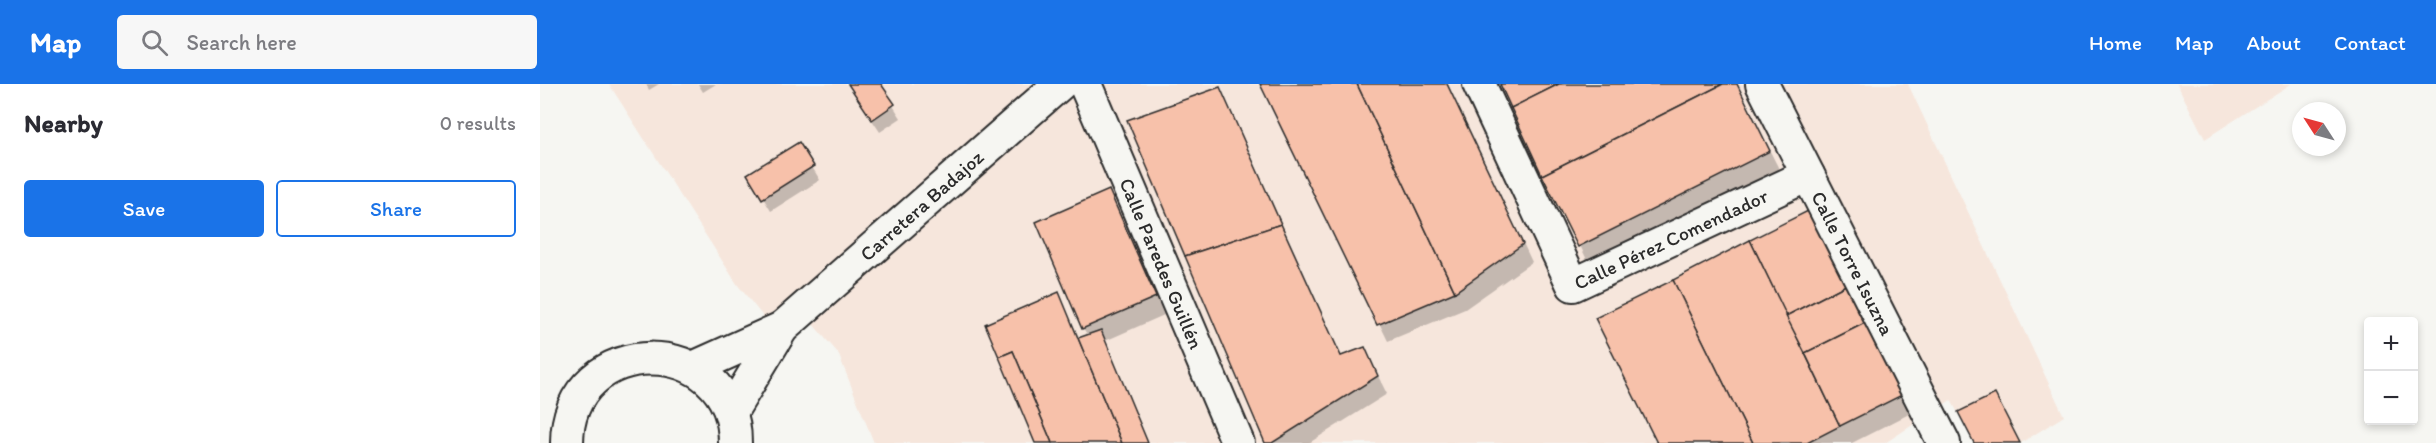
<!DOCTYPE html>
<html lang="en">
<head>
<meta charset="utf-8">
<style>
  :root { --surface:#fff; --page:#f7f7f7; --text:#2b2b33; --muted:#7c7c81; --line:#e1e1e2; --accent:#1a73e8 }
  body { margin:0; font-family:Itim,sans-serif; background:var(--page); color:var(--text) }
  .controls { position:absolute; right:18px; bottom:18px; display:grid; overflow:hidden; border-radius:6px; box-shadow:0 3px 9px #0003 }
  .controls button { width:54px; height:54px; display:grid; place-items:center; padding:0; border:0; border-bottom:2px solid var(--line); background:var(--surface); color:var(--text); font:30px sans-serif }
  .compass { position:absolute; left:1752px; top:18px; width:54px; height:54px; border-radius:50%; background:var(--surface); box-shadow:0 3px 9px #0003; rotate:306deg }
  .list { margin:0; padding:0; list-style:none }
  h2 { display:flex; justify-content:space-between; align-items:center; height:78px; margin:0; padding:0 24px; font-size:26px }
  h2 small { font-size:20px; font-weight:400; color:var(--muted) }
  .actions { display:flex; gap:12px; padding:18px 24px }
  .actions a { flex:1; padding:14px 0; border:2px solid var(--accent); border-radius:6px; text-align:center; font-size:21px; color:var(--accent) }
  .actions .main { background:var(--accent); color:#fff }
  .icon { flex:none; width:33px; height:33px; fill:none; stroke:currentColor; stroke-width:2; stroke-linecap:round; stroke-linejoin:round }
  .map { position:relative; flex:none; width:1896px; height:359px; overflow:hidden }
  header { display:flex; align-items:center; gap:36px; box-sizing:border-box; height:84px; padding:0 30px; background:var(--accent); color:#fff }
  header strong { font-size:28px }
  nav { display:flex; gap:33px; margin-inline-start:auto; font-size:21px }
  .search { width:420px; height:54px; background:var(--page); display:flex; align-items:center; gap:15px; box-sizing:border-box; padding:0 21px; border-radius:6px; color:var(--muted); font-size:22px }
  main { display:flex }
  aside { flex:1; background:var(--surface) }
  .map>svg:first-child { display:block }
</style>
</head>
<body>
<header>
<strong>Map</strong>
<div class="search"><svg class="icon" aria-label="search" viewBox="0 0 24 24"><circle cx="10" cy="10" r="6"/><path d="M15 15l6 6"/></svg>Search here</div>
<nav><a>Home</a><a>Map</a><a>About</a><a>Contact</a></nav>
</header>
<main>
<aside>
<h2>Nearby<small>0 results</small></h2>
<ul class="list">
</ul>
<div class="actions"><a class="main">Save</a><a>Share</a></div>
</aside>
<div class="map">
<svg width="1896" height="359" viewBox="0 0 1896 359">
  <rect width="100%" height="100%" fill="#f6f6f2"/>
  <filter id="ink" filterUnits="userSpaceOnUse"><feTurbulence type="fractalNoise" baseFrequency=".0167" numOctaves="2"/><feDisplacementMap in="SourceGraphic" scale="12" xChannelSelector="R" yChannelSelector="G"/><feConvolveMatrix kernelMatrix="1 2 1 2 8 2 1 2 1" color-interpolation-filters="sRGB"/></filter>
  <g filter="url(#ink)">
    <g fill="#f6e6dc">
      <path d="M69,0H1368L1524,332L1481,359H1434L1411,316L1345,359H334L298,269L258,223L233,245L197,200Z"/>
      <path d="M1637,0H1751L1665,55Z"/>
    </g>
    <g fill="#0003">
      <path d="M106,0H119L109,6Z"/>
      <path d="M158,0H176L163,8Z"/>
      <path d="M308,0H339L361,34L340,48Z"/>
      <path d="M722,0H908L992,178L925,225L848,257Z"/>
      <path d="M962,0H1196L1239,85L1049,180Z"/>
      <path d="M679,4L689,22L802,274L824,264L847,310L769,359H727Z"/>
      <path d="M258,60L280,96L231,127L217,104Z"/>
      <path d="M568,107L578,125L624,231L565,257L497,359L518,210L540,255L548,252L543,244Z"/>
      <path d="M1279,145L1371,329L1312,359H1119Z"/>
    </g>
    <g fill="#f7c1aa" stroke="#2b2b2b" stroke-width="1.5">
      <path d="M308,0H341L355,20L332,36Z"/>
      <path d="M720,0H817L915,208L837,241Z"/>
      <path d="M817,0H907L983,160L915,208Z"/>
      <path d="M960,0H1019L971,24Z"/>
      <path d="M1019,0H1183L1002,91L971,24Z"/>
      <path d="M1183,0H1197L1230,67L1038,163L1002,91Z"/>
      <path d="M680,3L741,140L645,172L587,36Z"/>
      <path d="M259,58L274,82L222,115L207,90Z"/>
      <path d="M569,106L616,213L542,245L496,138Z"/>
      <path d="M1270,126L1306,201L1246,232L1210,156Z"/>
      <path d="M741,140L801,272L825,263L838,292L732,359H725L645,172Z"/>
      <path d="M1210,156L1300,342L1267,359H1213L1133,196Z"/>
      <path d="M1133,196L1213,359H1117L1055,234Z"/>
      <path d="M1306,201L1325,239L1265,269L1246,232Z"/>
      <path d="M519,208L538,254L582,359H512L473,267L459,273L445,240Z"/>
      <path d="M1325,239L1362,311L1300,342L1265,269Z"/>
      <path d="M561,246L608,359H582L538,254Z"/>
      <path d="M473,267L512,359H495L459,273Z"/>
      <path d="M1455,310L1480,359H1434L1418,328Z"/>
    </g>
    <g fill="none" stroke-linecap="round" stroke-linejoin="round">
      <defs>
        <g id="minor">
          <path id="s1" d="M545,0L698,359"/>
          <path id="s2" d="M939,0L1033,201L1268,91"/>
          <path id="s3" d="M1222,0L1404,359"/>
          <path d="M153,284L242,244"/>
          <path id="s4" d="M191,328L242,244L520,0"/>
          <path d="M27,359C27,247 195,246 195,359"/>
        </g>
      </defs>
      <use href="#minor" stroke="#2b2b2b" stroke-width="36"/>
      <use href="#minor" stroke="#f6f6f2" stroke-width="32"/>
    </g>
  </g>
  <g text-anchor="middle" stroke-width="4.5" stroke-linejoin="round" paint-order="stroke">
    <g font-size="20" fill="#2b2b2b" stroke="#f6f6f2">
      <text dy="7" stroke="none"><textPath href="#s4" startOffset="284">Carretera Badajoz</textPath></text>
      <text dy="7" stroke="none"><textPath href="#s2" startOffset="330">Calle Pérez Comendador</textPath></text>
      <text dy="7" stroke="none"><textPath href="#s3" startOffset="201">Calle Torre Isuzna</textPath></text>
      <text dy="7" stroke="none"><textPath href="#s1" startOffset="195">Calle Paredes Guillén</textPath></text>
    </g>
  </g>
</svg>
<div class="controls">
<button>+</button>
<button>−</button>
</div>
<svg class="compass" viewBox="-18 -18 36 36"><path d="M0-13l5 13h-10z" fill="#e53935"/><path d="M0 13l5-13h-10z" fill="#7c7c81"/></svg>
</div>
</main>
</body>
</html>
